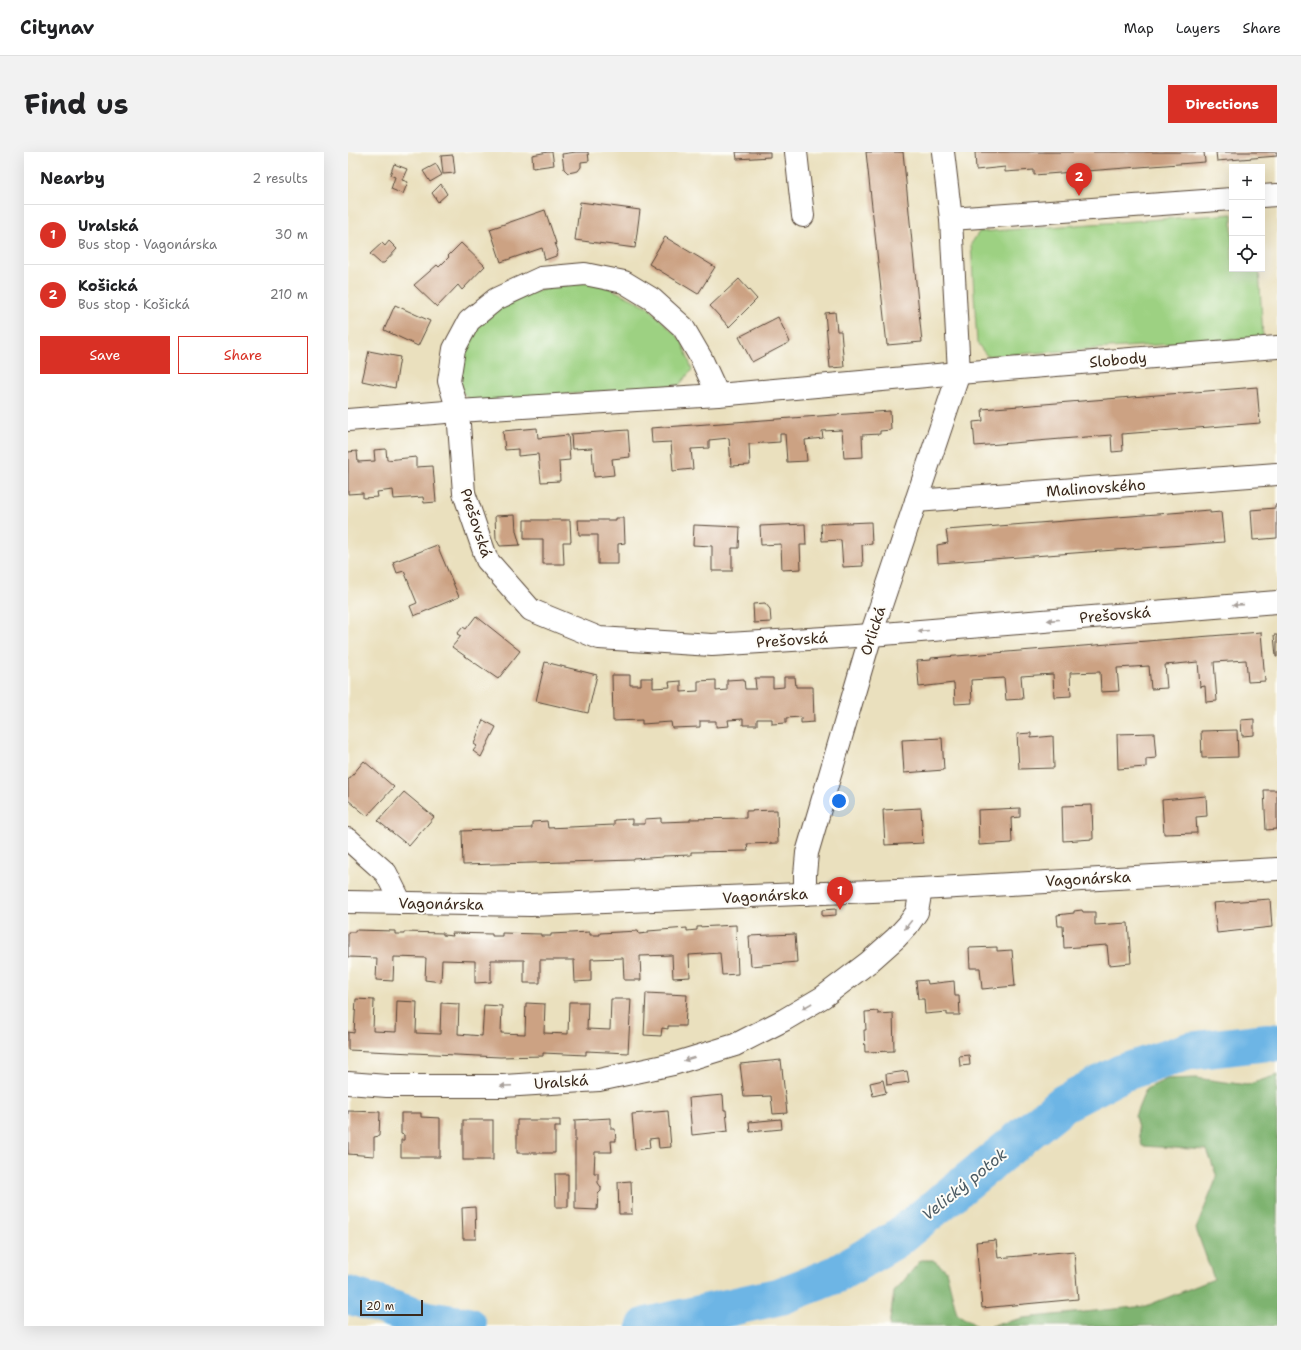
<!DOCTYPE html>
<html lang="en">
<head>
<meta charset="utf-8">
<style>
  :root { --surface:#fff; --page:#f2f2f2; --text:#202124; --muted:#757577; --line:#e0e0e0; --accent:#d93025 }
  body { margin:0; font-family:"Shantell Sans",sans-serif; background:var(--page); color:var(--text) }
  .controls { position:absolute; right:12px; top:12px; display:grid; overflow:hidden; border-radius:0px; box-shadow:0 4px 16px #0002 }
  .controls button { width:36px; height:36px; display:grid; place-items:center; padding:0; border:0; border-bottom:1px solid var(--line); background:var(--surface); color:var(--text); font:20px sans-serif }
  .scale { position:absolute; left:12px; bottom:10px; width:63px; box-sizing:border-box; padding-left:4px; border:2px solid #3b2a1e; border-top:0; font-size:11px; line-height:14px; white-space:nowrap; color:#3b2a1e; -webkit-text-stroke:3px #fdfcf7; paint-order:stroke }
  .you { position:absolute; left:491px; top:649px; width:14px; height:14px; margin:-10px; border:3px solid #fff; border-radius:50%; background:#1a73e8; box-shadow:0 0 0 6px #1a73e833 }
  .badge { display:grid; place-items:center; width:26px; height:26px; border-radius:50%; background:var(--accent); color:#fff; font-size:13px; font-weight:700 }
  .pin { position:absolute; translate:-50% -33px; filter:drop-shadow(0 1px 2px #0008) }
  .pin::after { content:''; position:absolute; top:21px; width:14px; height:12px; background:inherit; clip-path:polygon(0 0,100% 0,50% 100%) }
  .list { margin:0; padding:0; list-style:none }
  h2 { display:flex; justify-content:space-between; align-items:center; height:52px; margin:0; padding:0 16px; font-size:17px }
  h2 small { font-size:13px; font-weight:400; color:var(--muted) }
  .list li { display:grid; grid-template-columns:26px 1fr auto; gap:12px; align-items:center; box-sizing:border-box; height:60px; padding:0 16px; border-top:1px solid var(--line) }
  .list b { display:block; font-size:15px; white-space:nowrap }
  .list p { margin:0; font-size:13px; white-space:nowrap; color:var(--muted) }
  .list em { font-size:13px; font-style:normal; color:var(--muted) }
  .actions { display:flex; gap:8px; padding:12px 16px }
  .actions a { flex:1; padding:9px 0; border:1px solid var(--accent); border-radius:0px; text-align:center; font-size:14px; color:var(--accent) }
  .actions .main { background:var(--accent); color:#fff }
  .icon { flex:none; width:22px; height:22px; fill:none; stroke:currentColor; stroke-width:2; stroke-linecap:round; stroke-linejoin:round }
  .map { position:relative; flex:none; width:929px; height:1174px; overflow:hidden; border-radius:0px }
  header { display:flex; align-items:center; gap:24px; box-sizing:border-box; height:56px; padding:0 20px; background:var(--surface); border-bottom:1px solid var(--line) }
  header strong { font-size:19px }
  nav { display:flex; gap:22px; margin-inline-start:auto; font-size:14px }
  .intro { display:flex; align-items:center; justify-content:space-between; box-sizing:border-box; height:96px; padding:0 24px }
  h1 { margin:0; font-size:28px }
  .button { padding:10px 18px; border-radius:0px; background:var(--accent); color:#fff; font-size:14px; font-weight:700 }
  main { display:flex; gap:24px; padding:0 24px }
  aside { flex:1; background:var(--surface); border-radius:0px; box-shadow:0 4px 16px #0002 }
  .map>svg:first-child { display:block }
</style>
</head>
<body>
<header>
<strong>Citynav</strong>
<nav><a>Map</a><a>Layers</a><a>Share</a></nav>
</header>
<div class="intro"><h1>Find us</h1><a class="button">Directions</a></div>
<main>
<aside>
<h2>Nearby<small>2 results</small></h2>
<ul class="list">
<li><span class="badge">1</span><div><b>Uralská</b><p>Bus stop · Vagonárska</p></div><em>30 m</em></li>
<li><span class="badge">2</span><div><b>Košická</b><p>Bus stop · Košická</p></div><em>210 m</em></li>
</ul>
<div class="actions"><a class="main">Save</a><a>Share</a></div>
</aside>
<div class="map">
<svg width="929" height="1174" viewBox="0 0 929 1174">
  <rect width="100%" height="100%" fill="#fdfcf7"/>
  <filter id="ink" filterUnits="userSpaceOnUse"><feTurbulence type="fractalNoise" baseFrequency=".025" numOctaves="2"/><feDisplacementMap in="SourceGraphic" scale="8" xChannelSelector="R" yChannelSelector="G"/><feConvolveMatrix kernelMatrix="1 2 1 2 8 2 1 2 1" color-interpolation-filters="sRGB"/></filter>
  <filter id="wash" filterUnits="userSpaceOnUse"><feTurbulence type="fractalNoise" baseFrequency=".012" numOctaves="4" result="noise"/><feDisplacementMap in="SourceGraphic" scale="16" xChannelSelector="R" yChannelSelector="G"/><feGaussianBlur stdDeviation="0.9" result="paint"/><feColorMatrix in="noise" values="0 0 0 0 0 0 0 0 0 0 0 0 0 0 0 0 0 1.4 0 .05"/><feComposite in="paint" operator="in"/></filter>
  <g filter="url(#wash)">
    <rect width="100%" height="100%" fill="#eae0be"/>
    <g fill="#9dd182" stroke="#6c7e50">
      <path d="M884,62V117H911L915,186L639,204L629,191L623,92L631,80Z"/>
      <path d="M248,130L299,154L334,189L344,218L331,233L123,250L111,236L112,205L127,177L161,149L209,131Z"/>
    </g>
    <g fill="#7eb370" stroke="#5c6e47">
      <path d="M929,923V1174H643L675,1166L798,1154L866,1127L848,1077L869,1025L859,998L794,994L787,964L798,937L819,927L848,926L899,933Z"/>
      <path d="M573,1108H585L598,1118L609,1162L629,1174H541L546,1140Z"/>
    </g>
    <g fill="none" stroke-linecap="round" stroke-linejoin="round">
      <g stroke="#6db5e5" stroke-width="38">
        <path d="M0,1143L79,1168L120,1174"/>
        <path d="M298,1174L433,1144L487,1123L547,1088L716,951L774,921L841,899L920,890L929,891"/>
      </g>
    </g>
    <g id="blocks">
      <g fill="#cca283">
        <path d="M200,0H204L206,13L185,16L184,3Z"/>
        <path d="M228,0H240L241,9L233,10V15L230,19L220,21L216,17L214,2Z"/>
        <path d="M388,0H422V5L389,7Z"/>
        <path d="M518,0H555L574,190L539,193Z"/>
        <path d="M627,0H856L857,10L686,23V18L657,20V15L628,18Z"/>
        <path d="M868,0H929V4L869,9Z"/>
        <path d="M105,3L107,21L95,22L93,4Z"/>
        <path d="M46,12L59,17L54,28L60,30L55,42L43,37L47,25L42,23Z"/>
        <path d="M88,12L94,23L82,30L75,19Z"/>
        <path d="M93,32L99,42L90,50L84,41Z"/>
        <path d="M232,50L292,58L287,96L227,88Z"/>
        <path d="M197,58L208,91H207L210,99L208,104L197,108L194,96L153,110L142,77Z"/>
        <path d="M317,85L367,115L350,142L301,112Z"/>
        <path d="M41,89L49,97L36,111H32L22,102L34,91L37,94Z"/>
        <path d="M113,91L137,114L114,138L110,133L89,155L66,133L89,113L91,115L101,105L100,104Z"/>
        <path d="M391,127L409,147L381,175L362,154Z"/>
        <path d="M47,153L82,169L70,194L36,178Z"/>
        <path d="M487,160L489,179H493L496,215L482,216L477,161Z"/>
        <path d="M430,165L442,190L404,210L391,185Z"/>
        <path d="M21,199L52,205L47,236L14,229Z"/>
        <path d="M909,235L912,271L774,282L775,299L764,300L763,283L627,294L625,270L635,269L634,257Z"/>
        <path d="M542,259L543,278L532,279V282L514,283L515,305L496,306L494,278L474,279L475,286L457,288L459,309L439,310L437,282H432V290L401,292L402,313L383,314L381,286L361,288V296L343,297L345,317L325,319L323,290L304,291L303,276Z"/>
        <path d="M189,276L190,286L220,283L222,308L211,309L212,329L193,330L190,302L170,304V297L157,298L155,279Z"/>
        <path d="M280,278L282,305L264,307L266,323L246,325L244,296L224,297L223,282Z"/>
        <path d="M38,297L39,308L68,305V315L85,314L88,350L76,351L75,345L46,347L45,338L29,340L30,345L15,346V341L0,342V300L9,299L10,310L27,309L26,298Z"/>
        <path d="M927,353H929V386L905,388L903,358L927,356Z"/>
        <path d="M862,358V361L873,360L876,390L590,411L589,393L600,391L598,378Z"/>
        <path d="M167,363L168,379L172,393L152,394L148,387L147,364Z"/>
        <path d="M268,366H276L277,391L270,392V412H250V383H231L230,368H268Z"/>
        <path d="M176,368H222L223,390H215L216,412H195V387H176Z"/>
        <path d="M523,370L524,392L514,393L515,414L495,415L493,388L474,389L473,372Z"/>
        <path d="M457,372L458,393H452L453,417L434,418L433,392L413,393L412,374Z"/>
        <path d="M346,373L392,375L391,396H384V419H364V394L345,393Z"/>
        <path d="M89,393L111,445L66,464L62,454L69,451L56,419L49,421L45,410Z"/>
        <path d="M417,451L422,457L423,470L406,471L405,452Z"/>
        <path d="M128,464L172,499L150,527L104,495L113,484L109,482L115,475L118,477Z"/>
        <path d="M913,480L917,529L900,530L898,508L866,510L869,549L858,550L857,534L852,535L850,510L817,513L819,536L803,537L801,514L769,516L771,539L753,540L752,520L722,521L723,544L706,545L705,522L673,524L675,547L658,548L656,526L623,528L624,551L607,552L606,531L571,535L569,509L583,508V506Z"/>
        <path d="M926,483H929V505H928Z"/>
        <path d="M197,510L249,523L240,561L188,549Z"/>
        <path d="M264,523H282V533H293V526H305V536L322,535L321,530L333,529V540L350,539V529L368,528V539L379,538V528L396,527L397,537H408L407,526H425V536L436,535V525H447L448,535H465L466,570L453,571V565L438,566V571L424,572V567H409V573H395V567L380,568L381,574L368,575V569H352V575L324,576L323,570L294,572V568L265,569Z"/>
        <path d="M906,567V583L894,584L893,568Z"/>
        <path d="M135,568L148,575L133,605L125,599L129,594L126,592Z"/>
        <path d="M889,578L890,605L854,606L853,579Z"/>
        <path d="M683,581V586L705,584L706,616L671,617L669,582Z"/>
        <path d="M806,581L808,606L798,607V615L770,617L769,582Z"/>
        <path d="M594,586L596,618L556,621L554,588Z"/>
        <path d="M16,609L46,635L19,664L0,648V628Z"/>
        <path d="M916,638H929V677L918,678Z"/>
        <path d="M56,640L86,665L61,694L30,669Z"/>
        <path d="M858,644L859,664L848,665L849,681L816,682L814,648Z"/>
        <path d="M744,653L745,687L715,689L714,654Z"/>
        <path d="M573,656L575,691L537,693L535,658Z"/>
        <path d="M672,656V665L663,666L664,691L631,693L630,658Z"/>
        <path d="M429,658L430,691L399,692L400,699L343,700V703L315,704V705L286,707V708L115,713L114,679L184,676V670L199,669L200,676L266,673V668L284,667V672H297V667L313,666V670L342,669V667L398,666V659Z"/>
        <path d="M922,747L924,775L869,781L865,751Z"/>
        <path d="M488,757V763L474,764V758Z"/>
        <path d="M734,758L735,760H747V773L780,771L783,811L761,813L759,793L716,796L715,774H710L709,763L726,761V759Z"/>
        <path d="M388,773L390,822L374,823L372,801L341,803L342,825L325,826L324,803L292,804L293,828H276L275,806L243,807V829L227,830L226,808H192V831H176V808H143V830L127,831V809L94,808L93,830L77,828L78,806L46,805L45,829L28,828L29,806L0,805V780H7V778L47,779V782H56V780L95,781V783L105,784L104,781L144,782V784H154V781L193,782V784H203V782L242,780V783H252V781L290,779L291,782L300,781V779L339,776V779L349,778V775Z"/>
        <path d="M447,782L449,810L403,814L401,784Z"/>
        <path d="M649,795V799L664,798L667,834L634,837L632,816H622L621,796Z"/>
        <path d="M579,828L580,832L606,829L607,844H611L612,863H599V860L577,862L576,847H570L568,829Z"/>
        <path d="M298,841L339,843L337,874H320V877L314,876L313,884L296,883Z"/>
        <path d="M8,847L26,848L25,879L48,880L49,849L69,850L68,881L92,882L93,851L111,852L110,882L134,884L136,853L154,854L153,881L177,882L178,851L197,852L196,881L220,882L221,850H240L239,877L262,878L263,847H283L280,901L238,899V903L195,901V904L152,905L0,898V880L6,881Z"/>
        <path d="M530,859V862L545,861L546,899L517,900L516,878H518L517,860Z"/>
        <path d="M621,903L622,913L612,914L611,904Z"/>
        <path d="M433,908L439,961L425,962L423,944L396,945L392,912Z"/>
        <path d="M559,919L561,930L539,933L538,922Z"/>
        <path d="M535,928L538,941L525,944L522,931Z"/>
        <path d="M375,943L376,958H378L380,979L344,983L341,946Z"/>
        <path d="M0,959L32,960L31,984L26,985V1004L0,1002Z"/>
        <path d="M320,959L323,995L311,996L310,986L301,987L302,996L287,998L284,962Z"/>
        <path d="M53,961H73V965L92,966V1005H53V988H56V983L53,982Z"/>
        <path d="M263,966V977H267L268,989H263L264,1000H247L246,1021H250V1031L253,1035V1039L250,1042L249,1058L227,1057V968Z"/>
        <path d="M433,967L434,977L402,980L401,970Z"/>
        <rect x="115" y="968" width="30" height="40"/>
        <path d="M169,968H212V975H207V1001H169Z"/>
        <path d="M207,1022H220V1055H208Z"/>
        <path d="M283,1029L284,1062H271L270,1030Z"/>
        <path d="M127,1055L128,1087H115L114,1056Z"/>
        <path d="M648,1088L650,1106L726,1099L730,1147L634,1156L628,1090Z"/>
      </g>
    </g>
  </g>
  <g filter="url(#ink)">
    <use href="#blocks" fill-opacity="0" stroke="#554536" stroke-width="1"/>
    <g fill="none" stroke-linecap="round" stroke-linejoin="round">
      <defs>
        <g id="minor">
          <path d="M448,0L455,64"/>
          <path d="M914,44L929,43"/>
          <path d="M603,67L884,47"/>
          <path d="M370,243L353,206L335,175L304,147L276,130L237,122L193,126L148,147L121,169L106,197L101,229L110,259L116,341L139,408L183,458L251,486L364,493L523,483L929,450"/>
          <path d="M0,268L110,259L370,243L611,221L929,195"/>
          <path d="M568,349L929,322"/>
          <path d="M0,687L38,721L53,751"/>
          <path d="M457,742V723L459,701L523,483L611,221L603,67L595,0"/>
          <path d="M0,750L183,753L573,737L929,717"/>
          <path d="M0,931L39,934H155L251,928L325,912L387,893L436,868L475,845L521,810L548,786L560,773L569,760L573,737"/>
        </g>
      </defs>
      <use href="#minor" stroke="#554536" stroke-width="24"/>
      <use href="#minor" stroke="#fff" stroke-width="22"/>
    </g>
    <defs><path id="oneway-solid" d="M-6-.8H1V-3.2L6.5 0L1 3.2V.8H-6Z"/></defs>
    <g fill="#a79f9a">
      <use href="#oneway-solid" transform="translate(890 453) rotate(176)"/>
      <use href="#oneway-solid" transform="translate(705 468) rotate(175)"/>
      <use href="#oneway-solid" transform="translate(575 479) rotate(175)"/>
      <use href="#oneway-solid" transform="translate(560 773) rotate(129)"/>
      <use href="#oneway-solid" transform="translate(459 854) rotate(150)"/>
      <use href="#oneway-solid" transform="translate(341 907) rotate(163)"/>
      <use href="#oneway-solid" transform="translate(158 934) rotate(177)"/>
    </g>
  </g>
  <g text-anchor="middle" stroke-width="4" stroke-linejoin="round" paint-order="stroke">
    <g font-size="15" fill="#3b2a1e" stroke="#fdfcf7">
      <text transform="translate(770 208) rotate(-5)" y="5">Slobody</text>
      <text transform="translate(748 336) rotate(-4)" y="5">Malinovského</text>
      <text transform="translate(128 371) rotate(72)" y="5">Prešovská</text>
      <text transform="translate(767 463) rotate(-5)" y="5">Prešovská</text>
      <text transform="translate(525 479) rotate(-72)" y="5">Orlická</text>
      <text transform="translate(444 488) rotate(-4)" y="5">Prešovská</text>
      <text transform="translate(740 727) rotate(-3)" y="5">Vagonárska</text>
      <text transform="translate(417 744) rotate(-3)" y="5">Vagonárska</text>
      <text transform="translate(93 752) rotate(1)" y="5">Vagonárska</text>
      <text transform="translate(213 930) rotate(-4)" y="5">Uralská</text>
    </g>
    <g font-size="16" font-style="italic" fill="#4c5b64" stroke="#fdfcf7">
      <text transform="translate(616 1032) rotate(-39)" y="6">Velický potok</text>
    </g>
  </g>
</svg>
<div class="controls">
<button>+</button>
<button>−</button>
<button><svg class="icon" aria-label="locate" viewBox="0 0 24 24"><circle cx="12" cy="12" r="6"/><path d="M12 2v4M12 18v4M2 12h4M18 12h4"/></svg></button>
</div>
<div class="scale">20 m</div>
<div class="you"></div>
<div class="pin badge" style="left:492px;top:758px">1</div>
<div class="pin badge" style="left:731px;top:44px">2</div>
</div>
</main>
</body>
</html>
